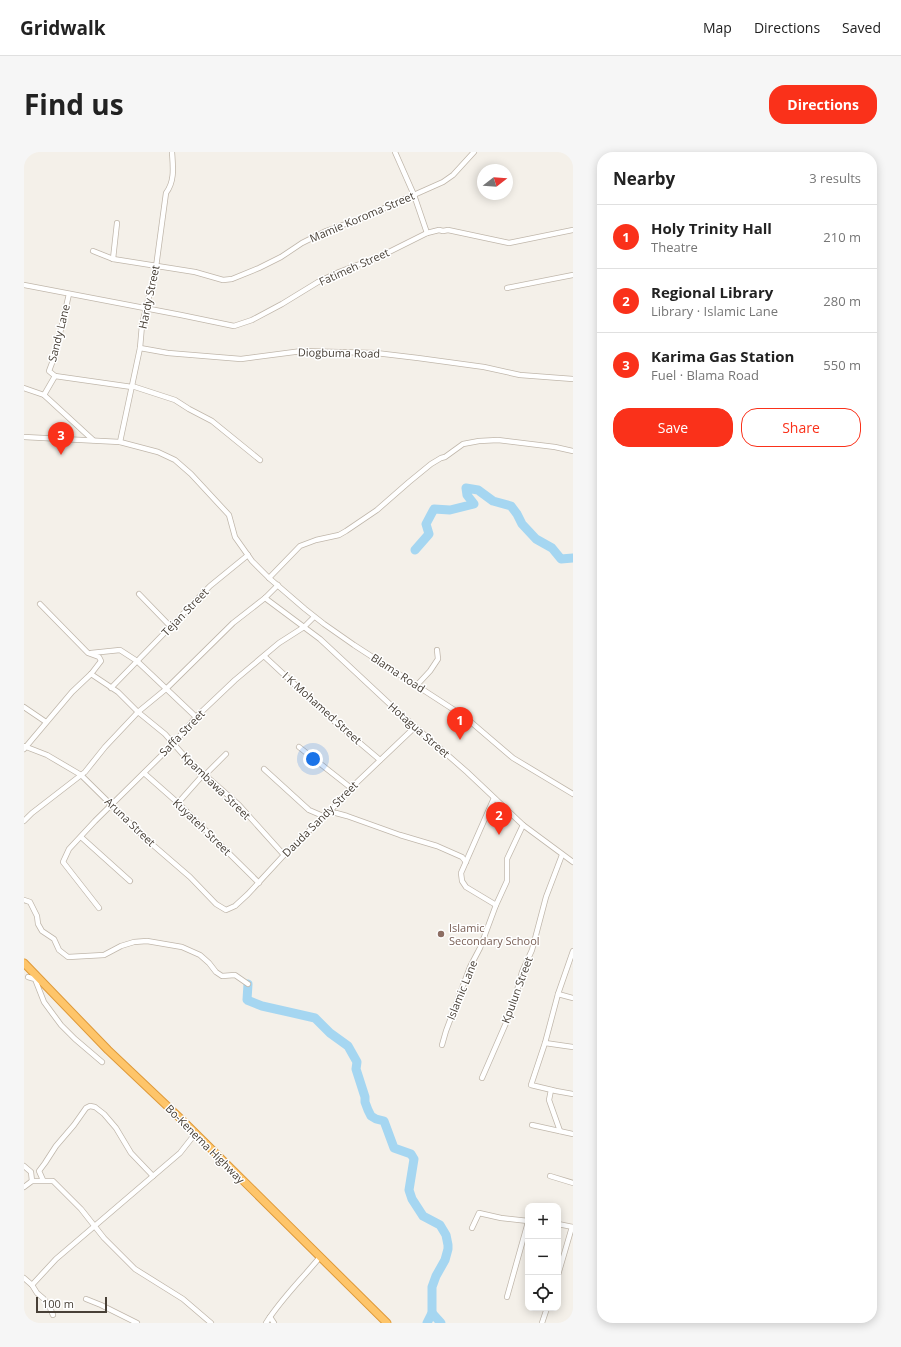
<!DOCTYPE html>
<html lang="en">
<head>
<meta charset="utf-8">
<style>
  :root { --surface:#fff; --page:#f6f6f6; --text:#222; --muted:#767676; --line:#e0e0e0; --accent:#fa311a }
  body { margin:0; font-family:"Open Sans",sans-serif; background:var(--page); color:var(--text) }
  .controls { position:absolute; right:12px; bottom:12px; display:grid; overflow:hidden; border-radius:8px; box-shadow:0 2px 10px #0003 }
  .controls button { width:36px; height:36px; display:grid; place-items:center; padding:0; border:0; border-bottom:1px solid var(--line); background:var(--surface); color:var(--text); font:20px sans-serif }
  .compass { position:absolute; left:453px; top:12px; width:36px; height:36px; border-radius:50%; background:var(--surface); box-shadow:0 2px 10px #0003; rotate:73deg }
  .scale { position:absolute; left:12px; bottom:10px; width:71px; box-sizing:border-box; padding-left:4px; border:2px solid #484037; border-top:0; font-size:11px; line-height:14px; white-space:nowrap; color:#484037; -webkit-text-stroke:3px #fff; paint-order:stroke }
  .you { position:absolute; left:289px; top:607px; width:14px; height:14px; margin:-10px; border:3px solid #fff; border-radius:50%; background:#1a73e8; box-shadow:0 0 0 6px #1a73e833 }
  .badge { display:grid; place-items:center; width:26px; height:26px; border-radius:50%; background:var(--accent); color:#fff; font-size:13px; font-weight:700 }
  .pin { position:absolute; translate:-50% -33px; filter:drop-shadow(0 1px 2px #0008) }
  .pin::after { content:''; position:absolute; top:21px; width:14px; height:12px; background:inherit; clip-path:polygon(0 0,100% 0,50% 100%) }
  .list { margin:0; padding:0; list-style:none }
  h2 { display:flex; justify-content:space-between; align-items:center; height:52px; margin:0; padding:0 16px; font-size:17px }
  h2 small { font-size:13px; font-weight:400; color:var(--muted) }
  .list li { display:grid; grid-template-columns:26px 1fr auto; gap:12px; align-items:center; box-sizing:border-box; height:64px; padding:0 16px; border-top:1px solid var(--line) }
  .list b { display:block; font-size:15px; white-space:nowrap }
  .list p { margin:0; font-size:13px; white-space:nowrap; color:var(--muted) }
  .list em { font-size:13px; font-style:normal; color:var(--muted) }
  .actions { display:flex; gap:8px; padding:12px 16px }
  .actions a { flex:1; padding:9px 0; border:1px solid var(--accent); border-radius:16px; text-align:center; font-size:14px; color:var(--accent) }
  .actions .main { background:var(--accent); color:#fff }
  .icon { flex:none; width:22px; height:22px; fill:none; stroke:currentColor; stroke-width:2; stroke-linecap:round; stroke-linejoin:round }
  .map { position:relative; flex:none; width:549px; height:1171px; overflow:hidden; border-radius:16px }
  header { display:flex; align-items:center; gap:24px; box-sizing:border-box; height:56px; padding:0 20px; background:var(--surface); border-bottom:1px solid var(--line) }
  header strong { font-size:19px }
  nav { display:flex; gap:22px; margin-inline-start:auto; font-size:14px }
  .intro { display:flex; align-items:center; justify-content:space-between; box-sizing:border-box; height:96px; padding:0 24px }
  h1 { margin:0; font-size:28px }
  .button { padding:10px 18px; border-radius:16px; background:var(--accent); color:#fff; font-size:14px; font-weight:700 }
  main { display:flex; gap:24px; padding:0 24px }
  aside { flex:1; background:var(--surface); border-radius:16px; box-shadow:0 2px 10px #0003 }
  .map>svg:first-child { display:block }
</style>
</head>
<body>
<header>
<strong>Gridwalk</strong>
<nav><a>Map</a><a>Directions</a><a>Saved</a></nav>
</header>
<div class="intro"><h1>Find us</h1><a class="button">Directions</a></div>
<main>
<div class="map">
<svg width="549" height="1171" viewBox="0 0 549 1171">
  <rect width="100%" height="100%" fill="#f4f0e9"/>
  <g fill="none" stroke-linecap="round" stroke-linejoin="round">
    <g stroke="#a5d6f1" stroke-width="9">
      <path d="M391,398L405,382L402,372L410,357L426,358L450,352L443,343L442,336L454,338L469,349L487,354L493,362L498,372L512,387L528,396L537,407L549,406"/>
      <path d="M224,832L223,848L238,854L291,866L306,881L324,894L333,910L332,917L341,945V950L344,958L347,964L352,967L360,969L370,996L387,1002L390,1007L385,1038L388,1047L399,1064L416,1073L422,1083L424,1093V1097L421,1108L412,1124L408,1135V1161L403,1171"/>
      <path d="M408,1161L417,1171"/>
    </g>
    <defs>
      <g id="minor">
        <path d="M371,0L390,43L403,81"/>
        <path d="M69,99L89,107L171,120L199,128L208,127L235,116L257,105L278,91L302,79L338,66L419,30L429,23L450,0"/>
        <path d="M89,107L93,71"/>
        <path d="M0,133L157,163L210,174L228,168L258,152L294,130L315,120L357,104L403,81L415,78L419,79L424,78L485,91L549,78"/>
        <path d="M483,136L549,123"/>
        <path d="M45,142L31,203L25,219L31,224L20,243L69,288"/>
        <path d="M116,196L144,201L217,207L278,199L352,201L394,206L460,215L496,223L549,227"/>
        <path d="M31,224L108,235"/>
        <path d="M108,234L151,248L165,257L188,269L236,308"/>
        <path d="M0,236L20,243"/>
        <path d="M0,285L96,290L134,300L151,308L167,322L205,363L211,385L228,409L245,426L281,457L300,472L330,493L441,565L489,606L549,642"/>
        <path d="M96,290L116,196L118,173L132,115L142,41C151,29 149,15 148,0"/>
        <path d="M245,426L276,394L292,388L315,383L322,379L353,358L385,330L407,312L417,306L421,305L439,292L455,289L474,288L531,295L549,299"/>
        <path d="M115,442L147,475"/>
        <path d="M241,446L296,487L371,557L443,620L499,673L549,710"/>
        <path d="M67,501L96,498L113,509L172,565"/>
        <path d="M240,504L311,570L356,608"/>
        <path d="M67,522L94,540L114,560L141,582L178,624L181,623L215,653L260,703"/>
        <path d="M393,533L406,519L414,507L413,498"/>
        <path d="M87,536L186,434L224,403"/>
        <path d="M0,555L22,570"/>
        <path d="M0,594L23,603L57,623L122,687L166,725L192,752L202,758L211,754L224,742L260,703L314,651L327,636L391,575"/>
        <path d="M275,595L327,636"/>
        <path d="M0,597L48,540L67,522L77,509L75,505L64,501L16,452"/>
        <path d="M240,617L285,658L299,664"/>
        <path d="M120,621L154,651L235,731"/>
        <path d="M181,623L202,602"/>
        <path d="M470,646L437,721L438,729L442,735L472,753"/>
        <path d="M154,651L178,624"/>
        <path d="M303,661H312L323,664L376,683L413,694L438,705L442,710"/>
        <path d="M0,669L8,661L61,620L81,595L114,560L142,537L209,471L241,446L254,433"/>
        <path d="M57,685L106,729"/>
        <path d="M0,748L6,750L13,764L14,772L18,779L30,787L35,798L44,805L80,803L97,794L110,790L123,789L158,795L176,803L185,811L192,820L198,824L211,823L224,832"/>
        <path d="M75,756L39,710L45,697L71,669L149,592L172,565L211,528L255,491L280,475L290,465"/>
        <path d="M549,799L534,842L521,891L507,933L532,939L549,942"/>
        <path d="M4,825L11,827L20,850L37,873L51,887L78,910"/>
        <path d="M534,842L549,846"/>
        <path d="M521,891L549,895"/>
        <path d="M418,893L422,879L446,815L456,796L472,753L483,729V707L499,673"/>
        <path d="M458,926L482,871L491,846L498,820L508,798L522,745L538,703"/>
        <path d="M527,938L525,948L536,979"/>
        <path d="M508,973L549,982"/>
        <path d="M0,1014L7,1020L8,1029"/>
        <path d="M526,1024L549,1031"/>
        <path d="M19,1028L15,1019L21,1011L32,994L50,973L62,956L66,954L71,955L80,962L92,976L107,1001L129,1024"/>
        <path d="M0,1035L8,1029H29L57,1057L80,1086L111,1117L159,1147L187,1171"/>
        <path d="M534,1072L549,1075"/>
        <path d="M448,1076L455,1061L477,1066L504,1069"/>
        <path d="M534,1123L548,1075"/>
        <path d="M0,1126L8,1133L13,1141L20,1147L26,1156L29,1163"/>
        <path d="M8,1133L32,1107L156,1001L171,982"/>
        <path d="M483,1145L504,1070"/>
        <path d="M62,1147L77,1153L113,1171"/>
        <path d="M246,1165L250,1171"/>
        <path d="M242,1171C257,1147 278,1127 296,1105"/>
        <path d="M518,1171L523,1156"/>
      </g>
      <path id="highway" d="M0,811L84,898L158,968L363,1171"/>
    </defs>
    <use href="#minor" stroke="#c0b7ab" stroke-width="6"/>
    <use href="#highway" stroke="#de9939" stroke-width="9"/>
    <use href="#minor" stroke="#fff" stroke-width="4.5"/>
    <use href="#highway" stroke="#fec56a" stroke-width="7"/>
  </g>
  <circle fill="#8d6e63" stroke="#fff" stroke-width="1.5" cx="417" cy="782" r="4"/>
  <g text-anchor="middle" stroke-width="3" stroke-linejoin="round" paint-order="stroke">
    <g font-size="11" fill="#484037" stroke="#fff">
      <text transform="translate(338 65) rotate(-23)" y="4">Mamie Koroma Street</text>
      <text transform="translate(330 115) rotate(-24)" y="4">Fatimeh Street</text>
      <text transform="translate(125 145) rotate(-78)" y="4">Hardy Street</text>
      <text transform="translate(35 181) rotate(-76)" y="4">Sandy Lane</text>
      <text transform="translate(315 201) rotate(1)" y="4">Diogbuma Road</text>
      <text transform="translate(161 460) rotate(-46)" y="4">Tejan Street</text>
      <text transform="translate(374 521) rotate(33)" y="4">Blama Road</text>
      <text transform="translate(298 556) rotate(42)" y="4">I K Mohamed Street</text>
      <text transform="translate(395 578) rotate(41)" y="4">Hotagua Street</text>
      <text transform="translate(158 581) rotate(-46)" y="4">Saffa Street</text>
      <text transform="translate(192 634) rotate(44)" y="4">Kpambawa Street</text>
      <text transform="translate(296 667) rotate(-45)" y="4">Dauda Sandy Street</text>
      <text transform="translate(106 670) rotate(44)" y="4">Aruna Street</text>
      <text transform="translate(178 675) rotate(44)" y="4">Kuyateh Street</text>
      <text transform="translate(438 838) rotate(-68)" y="4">Islamic Lane</text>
      <text transform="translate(493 838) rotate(-70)" y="4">Kpulun Street</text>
      <text transform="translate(181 992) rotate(45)" y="4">Bo-Kenema Highway</text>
    </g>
    <g font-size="11" fill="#785e54" stroke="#fff" text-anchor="start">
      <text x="425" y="780">Islamic<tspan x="425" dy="13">Secondary School</tspan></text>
    </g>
  </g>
</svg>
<div class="controls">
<button>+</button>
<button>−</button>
<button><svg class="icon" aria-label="locate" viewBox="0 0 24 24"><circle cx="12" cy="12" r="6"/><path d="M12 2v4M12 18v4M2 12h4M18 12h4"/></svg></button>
</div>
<svg class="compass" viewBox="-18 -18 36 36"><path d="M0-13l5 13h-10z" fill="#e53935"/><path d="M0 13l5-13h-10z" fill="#767676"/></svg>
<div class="scale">100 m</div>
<div class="you"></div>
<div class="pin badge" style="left:436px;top:588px">1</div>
<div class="pin badge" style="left:475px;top:683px">2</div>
<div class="pin badge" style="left:37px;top:303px">3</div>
</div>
<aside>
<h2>Nearby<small>3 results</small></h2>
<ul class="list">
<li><span class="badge">1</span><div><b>Holy Trinity Hall</b><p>Theatre</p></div><em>210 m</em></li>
<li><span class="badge">2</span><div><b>Regional Library</b><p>Library · Islamic Lane</p></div><em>280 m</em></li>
<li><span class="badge">3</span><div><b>Karima Gas Station</b><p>Fuel · Blama Road</p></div><em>550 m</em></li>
</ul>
<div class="actions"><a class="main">Save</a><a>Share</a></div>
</aside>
</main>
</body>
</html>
